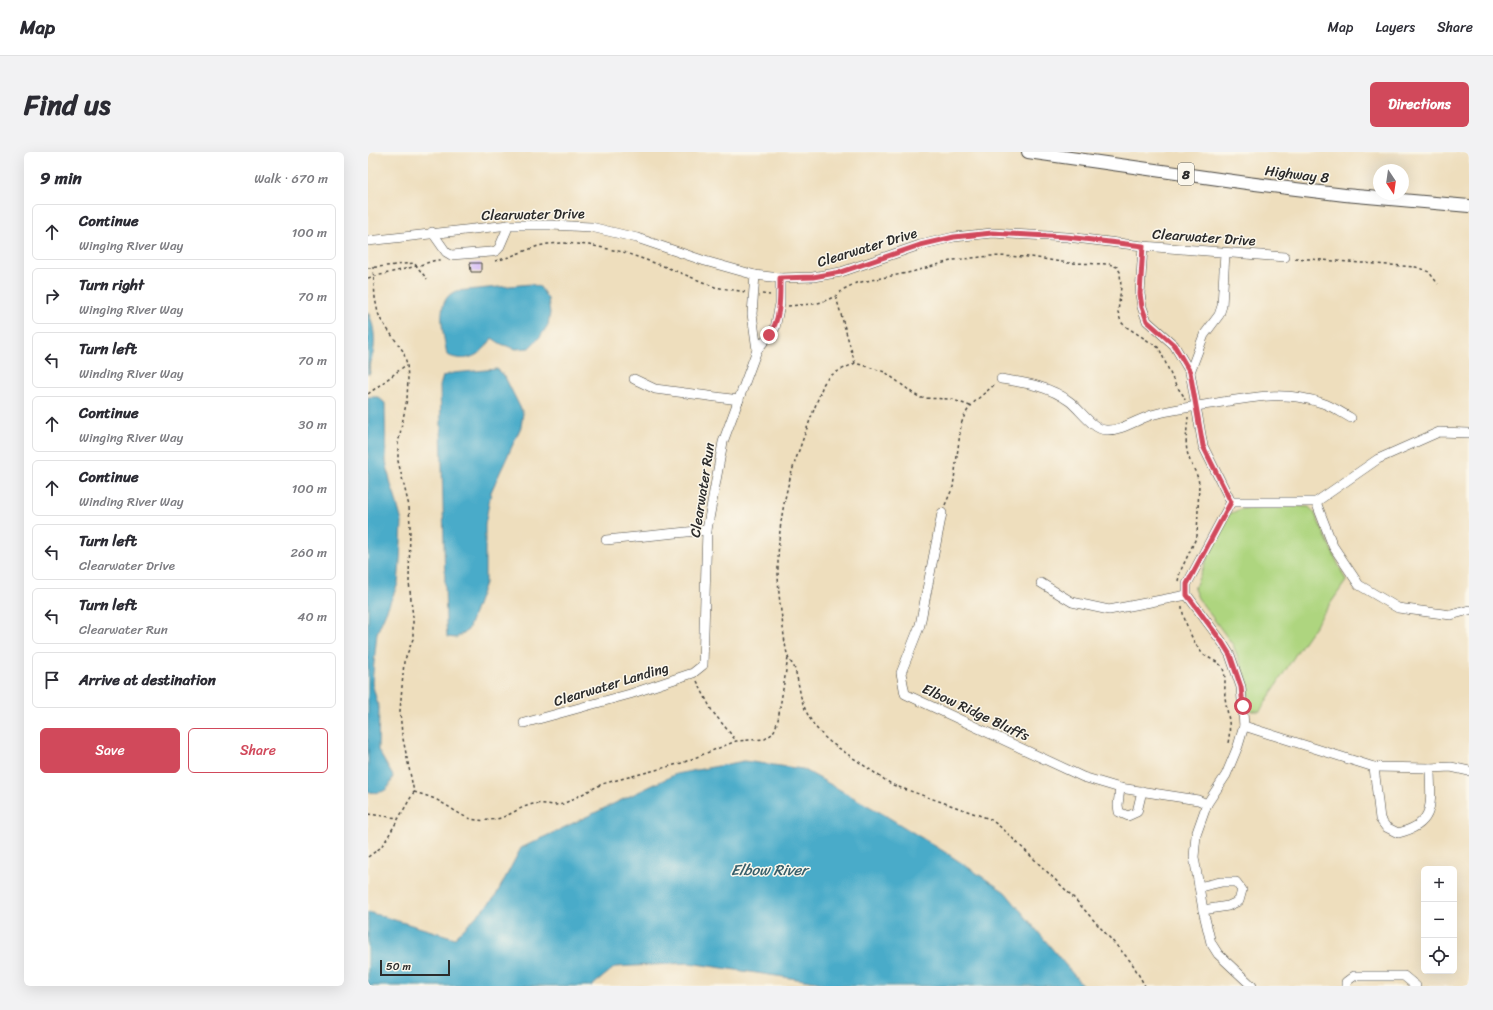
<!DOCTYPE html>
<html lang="en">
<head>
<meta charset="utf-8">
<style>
  :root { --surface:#fff; --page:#f2f2f3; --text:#2b2b33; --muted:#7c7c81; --line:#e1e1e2; --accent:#d1495b }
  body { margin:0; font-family:Sriracha,sans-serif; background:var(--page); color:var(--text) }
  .controls { position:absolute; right:12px; bottom:12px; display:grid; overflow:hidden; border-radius:6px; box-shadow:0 4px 16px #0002 }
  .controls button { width:36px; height:36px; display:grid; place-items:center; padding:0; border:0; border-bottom:1px solid var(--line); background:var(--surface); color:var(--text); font:20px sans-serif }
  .compass { position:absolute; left:1005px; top:12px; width:36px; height:36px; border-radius:50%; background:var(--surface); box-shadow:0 4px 16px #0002; rotate:167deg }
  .scale { position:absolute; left:12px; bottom:10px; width:70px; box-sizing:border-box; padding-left:4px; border:2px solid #2b2b2b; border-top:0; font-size:11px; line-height:14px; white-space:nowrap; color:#2b2b2b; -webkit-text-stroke:3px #fbf7ec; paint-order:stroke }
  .stop { position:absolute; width:12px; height:12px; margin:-9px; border:3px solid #d1495b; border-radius:50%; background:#fff }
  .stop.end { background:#d1495b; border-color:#fff; box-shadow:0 1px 4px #0008 }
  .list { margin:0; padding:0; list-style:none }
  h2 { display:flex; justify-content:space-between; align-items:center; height:52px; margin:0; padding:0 16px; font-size:17px }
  h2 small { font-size:13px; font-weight:400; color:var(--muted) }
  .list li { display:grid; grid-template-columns:26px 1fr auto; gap:12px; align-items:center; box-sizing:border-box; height:56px; margin:0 8px 8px; padding:0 8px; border:1px solid var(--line); border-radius:6px }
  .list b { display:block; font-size:15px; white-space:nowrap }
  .list p { margin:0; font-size:13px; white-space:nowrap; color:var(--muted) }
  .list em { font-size:13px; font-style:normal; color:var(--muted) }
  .actions { display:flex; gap:8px; padding:12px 16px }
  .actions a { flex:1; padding:9px 0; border:1px solid var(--accent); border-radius:6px; text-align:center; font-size:14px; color:var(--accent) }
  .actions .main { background:var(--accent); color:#fff }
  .icon { flex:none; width:22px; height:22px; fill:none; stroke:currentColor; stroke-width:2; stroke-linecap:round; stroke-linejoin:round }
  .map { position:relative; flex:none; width:1101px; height:834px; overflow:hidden; border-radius:6px }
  header { display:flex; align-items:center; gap:24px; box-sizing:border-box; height:56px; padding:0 20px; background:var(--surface); border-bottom:1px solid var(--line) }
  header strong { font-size:19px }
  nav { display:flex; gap:22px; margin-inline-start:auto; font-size:14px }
  .intro { display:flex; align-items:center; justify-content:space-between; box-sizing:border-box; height:96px; padding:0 24px }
  h1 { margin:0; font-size:28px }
  .button { padding:10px 18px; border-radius:6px; background:var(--accent); color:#fff; font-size:14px; font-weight:700 }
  main { display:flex; gap:24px; padding:0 24px }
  aside { flex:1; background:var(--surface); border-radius:6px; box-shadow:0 4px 16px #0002 }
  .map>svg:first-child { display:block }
</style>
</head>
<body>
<header>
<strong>Map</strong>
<nav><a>Map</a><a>Layers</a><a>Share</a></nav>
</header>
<div class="intro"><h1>Find us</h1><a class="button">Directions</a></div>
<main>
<aside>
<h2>9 min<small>Walk · 670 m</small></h2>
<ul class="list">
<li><svg class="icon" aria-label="ahead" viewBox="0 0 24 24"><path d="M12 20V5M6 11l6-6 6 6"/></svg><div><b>Continue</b><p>Winging River Way</p></div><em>100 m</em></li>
<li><svg class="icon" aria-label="right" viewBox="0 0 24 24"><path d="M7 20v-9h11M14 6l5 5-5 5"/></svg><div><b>Turn right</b><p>Winging River Way</p></div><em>70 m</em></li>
<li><svg class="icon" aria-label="left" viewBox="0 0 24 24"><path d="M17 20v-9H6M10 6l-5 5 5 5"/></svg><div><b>Turn left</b><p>Winding River Way</p></div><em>70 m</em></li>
<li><svg class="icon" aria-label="ahead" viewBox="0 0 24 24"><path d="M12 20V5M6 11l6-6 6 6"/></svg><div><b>Continue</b><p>Winging River Way</p></div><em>30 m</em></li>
<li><svg class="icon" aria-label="ahead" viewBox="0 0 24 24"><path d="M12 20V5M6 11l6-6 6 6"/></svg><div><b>Continue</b><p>Winding River Way</p></div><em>100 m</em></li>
<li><svg class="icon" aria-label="left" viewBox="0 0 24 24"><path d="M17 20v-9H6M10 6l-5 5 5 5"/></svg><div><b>Turn left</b><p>Clearwater Drive</p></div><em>260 m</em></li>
<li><svg class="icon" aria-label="left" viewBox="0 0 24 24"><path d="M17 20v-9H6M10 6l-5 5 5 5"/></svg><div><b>Turn left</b><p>Clearwater Run</p></div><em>40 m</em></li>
<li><svg class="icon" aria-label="arrive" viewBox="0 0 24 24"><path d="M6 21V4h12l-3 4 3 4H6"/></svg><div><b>Arrive at destination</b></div></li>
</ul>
<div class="actions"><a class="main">Save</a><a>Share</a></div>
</aside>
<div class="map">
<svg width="1101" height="834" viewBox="0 0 1101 834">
  <rect width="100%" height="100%" fill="#fbf7ec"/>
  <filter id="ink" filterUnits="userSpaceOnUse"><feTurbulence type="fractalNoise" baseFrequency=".025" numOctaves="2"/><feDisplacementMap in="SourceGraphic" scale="8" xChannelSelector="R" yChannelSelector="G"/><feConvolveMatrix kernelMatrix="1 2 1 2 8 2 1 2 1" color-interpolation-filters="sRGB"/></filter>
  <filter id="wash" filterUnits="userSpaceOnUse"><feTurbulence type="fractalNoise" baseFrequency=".012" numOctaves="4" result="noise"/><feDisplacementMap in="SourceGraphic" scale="16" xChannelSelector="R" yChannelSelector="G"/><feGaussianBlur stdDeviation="0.9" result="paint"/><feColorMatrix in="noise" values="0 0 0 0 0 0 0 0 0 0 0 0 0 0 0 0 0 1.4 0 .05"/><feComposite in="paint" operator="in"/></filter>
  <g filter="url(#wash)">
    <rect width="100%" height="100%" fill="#eedebd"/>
    <path fill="#aed57f" stroke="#6c8055" d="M922,354L941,355L946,360L978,429L929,500L892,559H883L877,523L865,493L830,446L826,437L849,384L861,362L873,357L888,355Z"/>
    <g fill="#4aabc9" stroke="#3a6b7a">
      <path d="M163,132L172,135L180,147L182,161L180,173L172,185L161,196L148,197L133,192L124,186C114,203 99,212 79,203C76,183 65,148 88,139Z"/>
      <path d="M0,160C6,172 8,188 5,202C3,208 0,214 2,221L0,223Z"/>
      <path d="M129,217L136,223L155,261L153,275L123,340L117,373V431L100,478L88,486L79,485L78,471L72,234L75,224L85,221Z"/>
      <path d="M0,245H10L17,251L18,309L23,333L26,341L34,370L32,409L30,432L9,481L4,531L11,557L10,598L25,624C21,639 15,642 0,640Z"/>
      <path d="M376,609L435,617L515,662L580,702L637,740L715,834H458L449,830L321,811L247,815L224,834H0V760L87,786L127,745L153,696L308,622Z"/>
    </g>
    <g id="blocks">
      <path fill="#cfb1fa" d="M102,111H113V120H103Z"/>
    </g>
  </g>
  <g filter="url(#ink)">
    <use href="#blocks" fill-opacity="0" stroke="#484641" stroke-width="1"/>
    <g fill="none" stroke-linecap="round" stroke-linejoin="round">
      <defs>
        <g id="minor">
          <path d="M64,80L78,100L83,103L123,100L128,99L131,96L141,73"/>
          <path d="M0,89L141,73H183L223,75L269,86L337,109L387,123L412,126L445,125L473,120L552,93L586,85L624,81L699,85L775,94L917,105"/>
          <path d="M775,94L772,142L774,155L779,169L806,193L822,220L835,294L863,350"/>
          <path d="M387,123L384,162L389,198"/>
          <path d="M822,220L836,183L851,163L854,154L857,101"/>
          <path d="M266,227L287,237L371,248"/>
          <path d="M633,227C658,231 681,234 701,249C712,257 725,278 738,278C754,279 771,266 787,262C807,257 829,254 849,251C886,245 918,238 954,251C964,254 974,261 983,266"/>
          <path d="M863,350L819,432V443L854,490L862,503L873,535L876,574L870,594L858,623L839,652L828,683L826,705L835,758L843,791L850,802L884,834"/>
          <path d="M863,350H948L1010,307L1071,280L1101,281"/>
          <path d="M948,350L965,394L991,433L1030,456L1083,463L1101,458"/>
          <path d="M574,361L552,473L533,521L537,542L715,625L752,636L830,648L839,652"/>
          <path d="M238,388L339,378"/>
          <path d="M673,431L704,450L741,458L819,443"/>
          <path d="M156,571L262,542L325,521L335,513L339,378L355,290L389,198L407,176L412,152V126"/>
          <path d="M876,574L1006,615L1062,616L1083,615L1101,619"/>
          <path d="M1006,615L1012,667L1018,675L1030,681C1070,672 1062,648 1062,616"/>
          <path d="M752,636L750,653L751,660L760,664L769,660L774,639"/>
          <path d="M831,735L853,730H868L874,738L871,749L860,754L835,758"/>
          <path d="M978,834V830L986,824H1036L1048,834"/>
        </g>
        <path id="major" d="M660,0L879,31L977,43L1101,54"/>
      </defs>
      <use href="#minor" stroke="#484641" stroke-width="10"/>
      <use href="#major" stroke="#484641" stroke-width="14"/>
      <g stroke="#484641" stroke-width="1.5" stroke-dasharray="3 3" stroke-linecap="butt">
        <path d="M927,106L1048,115L1061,120L1070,132"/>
        <path d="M127,109L138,106L170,94L180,92L195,91L221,93L255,100L298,115L347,135L377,140"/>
        <path d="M0,116L46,111L59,127"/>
        <path d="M0,126L49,114L68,108H74"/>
        <path d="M394,142L402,143"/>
        <path d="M468,145L487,211L517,220L546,242L553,246L583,247L602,254"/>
        <path d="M420,154L445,152L454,150L468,144L476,137L488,131L544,120L586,108L622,104L663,105L700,111L741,112L749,115L752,120L753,135L750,160L753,170L757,174L791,196L807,232L815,243L817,248"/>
        <path d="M487,211C476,217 461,221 455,233C445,261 434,288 425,316C410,364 406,417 414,466C415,476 417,496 420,505C422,510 426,513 427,518C430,527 431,536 433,545C438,564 448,578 462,590L517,628L525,633L622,667L635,677L704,744L757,803L764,811L777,834"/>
        <path d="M0,242L38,213"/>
        <path d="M577,353L585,335L593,273C599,252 612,246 627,232"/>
        <path d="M810,429L812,420L829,384L831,332C830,322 824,315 821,306C816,293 819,279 820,265"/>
        <path d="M814,454C814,465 826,493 834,501C840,507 849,508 854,515C859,523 856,536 857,545C859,562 864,573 860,591"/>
        <path d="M329,529L344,559L362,581L368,589"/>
        <path d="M46,640C53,642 60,644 67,647C91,659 98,673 128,667C140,665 150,656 162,653C173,649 184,655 195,652L234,632L314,611L368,589L397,587L404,582L407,577L410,568L420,506"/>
        <path d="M0,662L30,666"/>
        <path d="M0,705L12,696L18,688L46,640L34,582L32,559L36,510L45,487V465L41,430L42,375L41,354L30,309V292L39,247L40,227L39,212L35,199L13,168L10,161L7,146L5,115"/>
      </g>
      <use href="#minor" stroke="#fff" stroke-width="9"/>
      <use href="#major" stroke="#fff" stroke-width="12"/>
    </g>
  </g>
  <g fill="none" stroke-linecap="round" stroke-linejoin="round" filter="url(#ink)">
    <path stroke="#d1495b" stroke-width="5" d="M401,183C413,167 412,146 412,126L445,125L473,120L552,93L586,85L624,81L699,85L775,94L772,142L774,155L779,169L806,193L822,220L835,294L863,350L819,432V443L854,490L862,503L873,535L875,554"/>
  </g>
  <g text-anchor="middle" stroke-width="3" stroke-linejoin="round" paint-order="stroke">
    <rect fill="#fbf7ec" stroke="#696865" stroke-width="1" x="810" y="11" width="16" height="22" rx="3"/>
    <g font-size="13" font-weight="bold" fill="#2b2b2b">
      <text x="818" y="27">8</text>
    </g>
    <g font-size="14" fill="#2b2b2b" stroke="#fbf7ec">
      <text transform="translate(929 22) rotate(7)" y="5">Highway 8</text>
      <text transform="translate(165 62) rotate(-1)" y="5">Clearwater Drive</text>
      <text transform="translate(836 85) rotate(4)" y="5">Clearwater Drive</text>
      <text transform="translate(499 95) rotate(-17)" y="5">Clearwater Drive</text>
      <text transform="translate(334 338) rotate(-81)" y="5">Clearwater Run</text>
      <text transform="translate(243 532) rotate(-17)" y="5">Clearwater Landing</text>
      <text transform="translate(608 560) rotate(25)" y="5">Elbow Ridge Bluffs</text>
    </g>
    <g font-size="15" font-style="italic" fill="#375e6a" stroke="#fbf7ec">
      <text x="401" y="723">Elbow River</text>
    </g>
  </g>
</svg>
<div class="controls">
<button>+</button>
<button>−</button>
<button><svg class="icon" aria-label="locate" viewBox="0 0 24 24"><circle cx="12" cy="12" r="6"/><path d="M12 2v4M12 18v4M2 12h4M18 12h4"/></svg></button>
</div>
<svg class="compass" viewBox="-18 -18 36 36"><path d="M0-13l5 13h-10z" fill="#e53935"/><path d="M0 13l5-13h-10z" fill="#7c7c81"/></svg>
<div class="scale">50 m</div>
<div class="stop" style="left:875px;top:554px"></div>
<div class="stop end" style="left:401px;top:183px"></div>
</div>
</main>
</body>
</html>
